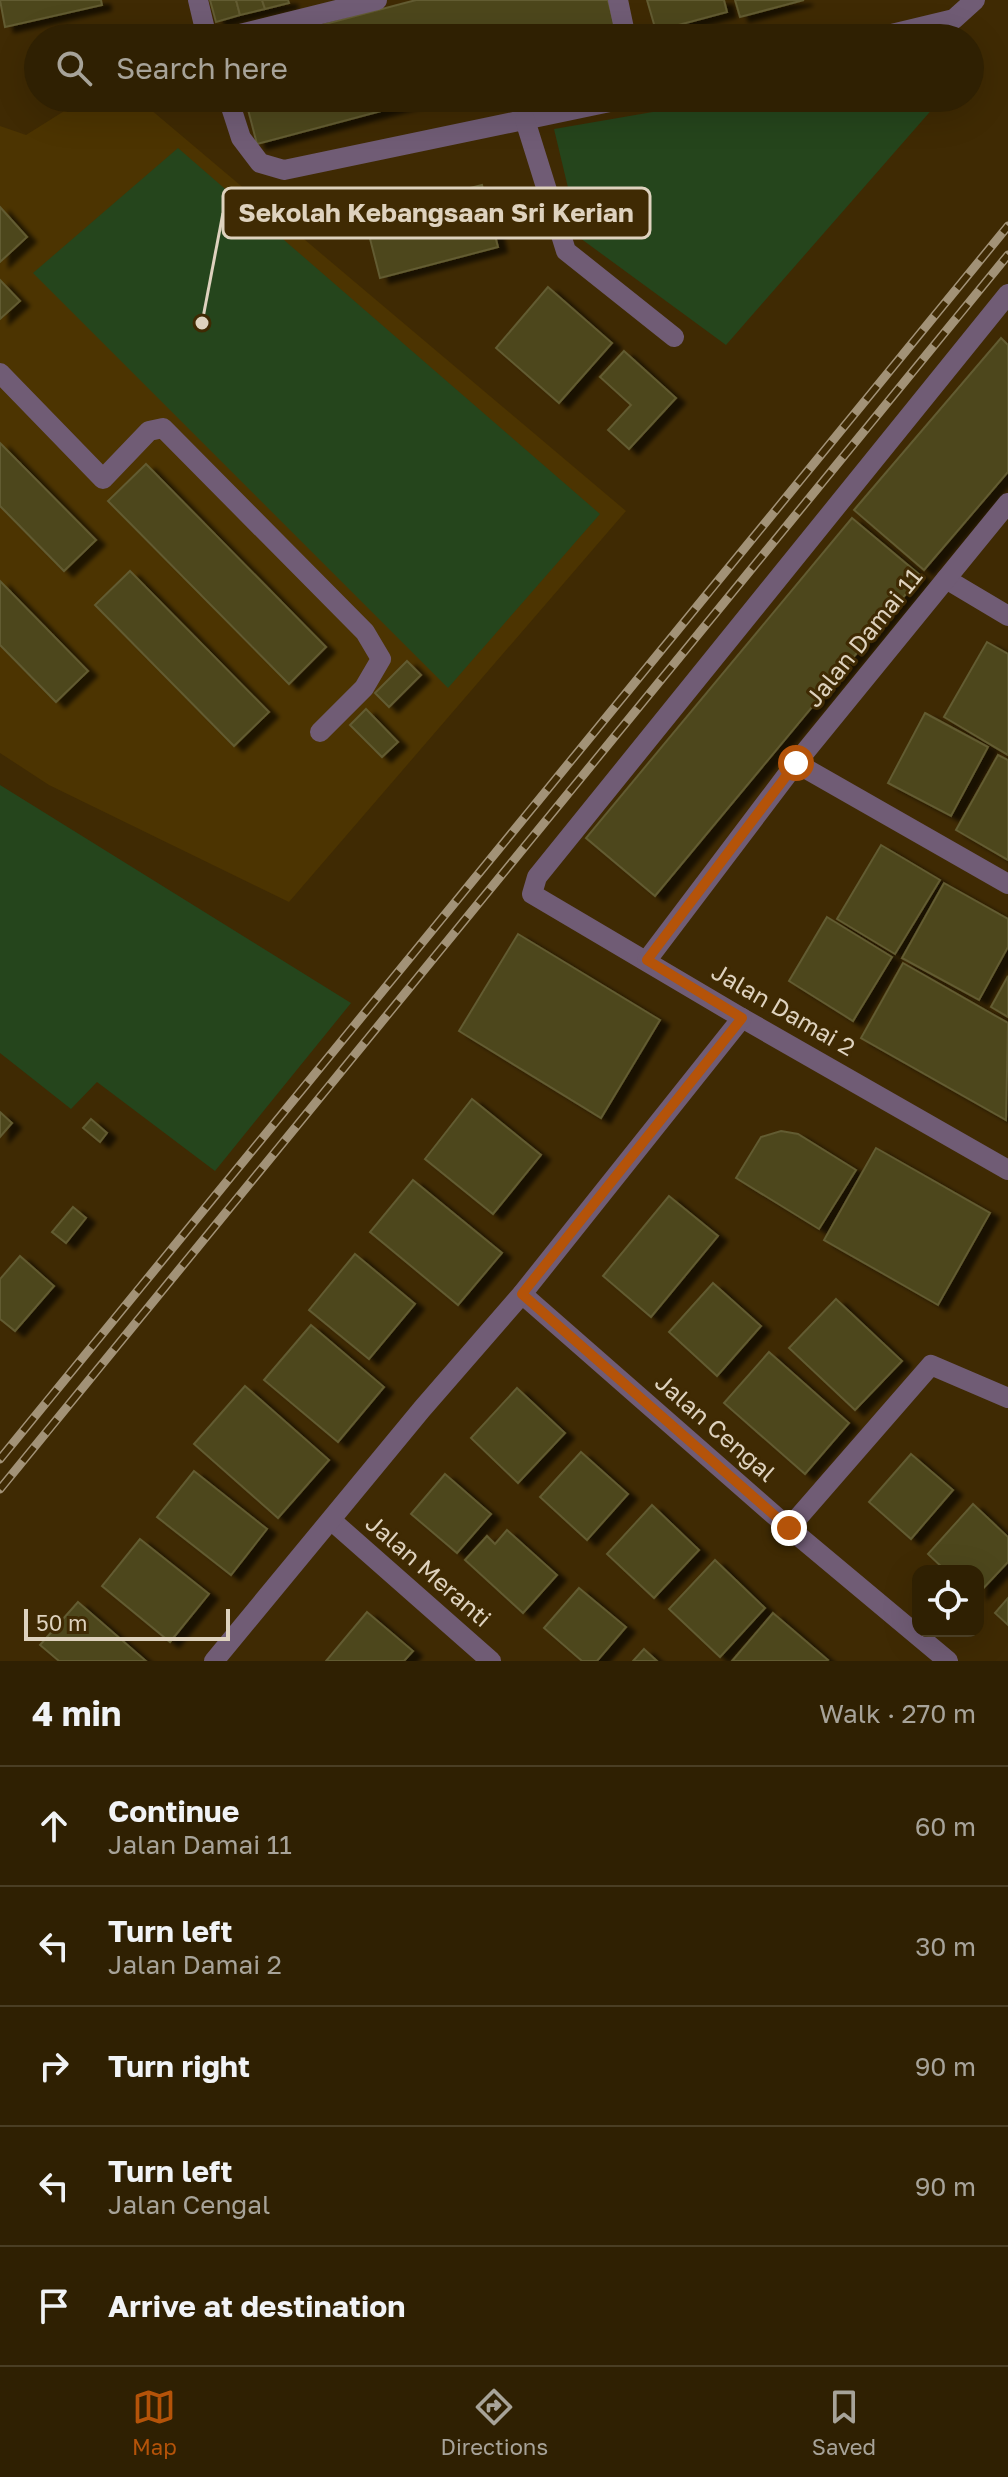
<!DOCTYPE html>
<html lang="en">
<head>
<meta charset="utf-8">
<style>
  :root { --surface:#2f2002; --page:#3b2d11; --text:#f1f3f6; --muted:#a7a399; --line:#4a3e24; --accent:#b45309 }
  body { margin:0; font-family:"Golos Text",sans-serif; background:var(--page); color:var(--text) }
  .controls { position:absolute; right:24px; bottom:24px; display:grid; overflow:hidden; border-radius:16px; box-shadow:0 8px 32px #0002 }
  .controls button { width:72px; height:72px; display:grid; place-items:center; padding:0; border:0; border-bottom:2px solid var(--line); background:var(--surface); color:var(--text); font:40px sans-serif }
  .scale { position:absolute; left:24px; bottom:20px; width:206px; box-sizing:border-box; padding-left:8px; border:4px solid #ded2be; border-top:0; font-size:22px; line-height:28px; white-space:nowrap; color:#ded2be; -webkit-text-stroke:6px #3f2a03; paint-order:stroke }
  .stop { position:absolute; width:24px; height:24px; margin:-18px; border:6px solid #b45309; border-radius:50%; background:#fff }
  .stop.end { background:#b45309; border-color:#fff; box-shadow:0 2px 8px #0008 }
  .list { margin:0; padding:0; list-style:none }
  h2 { display:flex; justify-content:space-between; align-items:center; height:104px; margin:0; padding:0 32px; font-size:34px }
  h2 small { font-size:26px; font-weight:400; color:var(--muted) }
  .list li { display:grid; grid-template-columns:52px 1fr auto; gap:24px; align-items:center; box-sizing:border-box; height:120px; padding:0 32px; border-top:2px solid var(--line) }
  .list b { display:block; font-size:30px; white-space:nowrap }
  .list p { margin:0; font-size:26px; white-space:nowrap; color:var(--muted) }
  .list em { font-size:26px; font-style:normal; color:var(--muted) }
  .icon { flex:none; width:44px; height:44px; fill:none; stroke:currentColor; stroke-width:2; stroke-linecap:round; stroke-linejoin:round }
  .map { position:relative; flex:none; width:1008px; height:1661px; overflow:hidden }
  .search { position:absolute; background:var(--surface); box-shadow:0 8px 32px #0002; left:24px; right:24px; top:24px; height:88px; display:flex; align-items:center; gap:20px; box-sizing:border-box; padding:0 28px; border-radius:44px; color:var(--muted); font-size:30px }
  .sheet { height:704px; background:var(--surface) }
  nav { display:flex; justify-content:space-around; align-items:center; box-sizing:border-box; height:112px; border-top:2px solid var(--line); background:var(--surface); font-size:22px; color:var(--muted) }
  nav a { display:grid; justify-items:center; gap:4px }
  nav .on { color:var(--accent) }
  .map>svg:first-child { display:block }
</style>
</head>
<body>
<div class="map">
<svg width="1008" height="1661" viewBox="0 0 1008 1661">
  <defs>
    <filter id="shadow"><feDropShadow dx="9" dy="5" stdDeviation="2" flood-color="#0009"/></filter>
  </defs>
  <rect width="100%" height="100%" fill="#3f2a03"/>
  <path fill="#4c3401" d="M85,98H137L626,511L289,902L49,785L0,753V126L26,135Z"/>
  <g fill="#25451c">
    <path d="M734,98H942L726,345L580,238L554,129Z"/>
    <path d="M178,148L600,514L448,688L33,273Z"/>
    <path d="M0,785L351,1003L215,1171L97,1082L71,1109L0,1053Z"/>
  </g>
  <g fill="#4e471d" stroke="#625b31" stroke-width="2" filter="url(#shadow)">
    <path d="M0,0H101L102,5L5,27Z"/>
    <path d="M210,0H236L240,15L216,22Z"/>
    <path d="M236,0H262L265,9L240,15Z"/>
    <path d="M262,0H288L289,3L265,9Z"/>
    <path d="M416,0H608L618,38H272Z"/>
    <path d="M647,0H724L727,12L656,31Z"/>
    <path d="M735,0H804L740,17Z"/>
    <path d="M245,98H430L257,144Z"/>
    <path d="M482,185L498,247L380,278L364,215Z"/>
    <path d="M0,207L27,237L0,262Z"/>
    <path d="M0,280L20,301L0,319Z"/>
    <path d="M548,287L612,343L559,403L496,348Z"/>
    <path d="M1001,338L1008,345V472L924,570L854,510Z"/>
    <path d="M624,351L676,398L629,449L608,430L631,405L600,377Z"/>
    <path d="M0,443L96,540L64,571L0,506Z"/>
    <path d="M146,464L326,647L289,684L108,501Z"/>
    <path d="M852,518L921,576L655,896L586,838Z"/>
    <path d="M130,571L269,712L234,746L95,605Z"/>
    <path d="M0,581L88,671L56,702L0,645Z"/>
    <path d="M987,642L1008,654V755L944,717Z"/>
    <path d="M407,661L421,675L389,707L375,693Z"/>
    <path d="M366,709L398,742L382,757L350,725Z"/>
    <path d="M925,713L988,747L951,816L888,783Z"/>
    <path d="M998,755L1008,760V860L956,830Z"/>
    <path d="M881,845L940,880L895,954L837,919Z"/>
    <path d="M944,883L1008,919V947L979,1000L902,958Z"/>
    <path d="M827,917L892,957L853,1021L789,981Z"/>
    <path d="M518,934L660,1020L601,1118L459,1031Z"/>
    <path d="M903,963L1008,1023L1006,1120L861,1038Z"/>
    <path d="M1008,976V1017L991,1007Z"/>
    <path d="M472,1099L541,1155L493,1214L425,1159Z"/>
    <path d="M0,1112L12,1123L0,1137Z"/>
    <path d="M91,1119L107,1133L100,1142L83,1128Z"/>
    <path d="M781,1131L798,1134L856,1170L819,1229L736,1178L761,1137Z"/>
    <path d="M876,1148L990,1213L938,1305L824,1240Z"/>
    <path d="M413,1180L502,1253L458,1305L370,1232Z"/>
    <path d="M669,1196L718,1236L651,1317L603,1276Z"/>
    <path d="M73,1207L86,1218L66,1243L52,1232Z"/>
    <path d="M355,1254L415,1304L369,1359L309,1310Z"/>
    <path d="M20,1256L54,1286L15,1331L0,1319V1279Z"/>
    <path d="M713,1283L761,1326L717,1376L669,1332Z"/>
    <path d="M836,1299L902,1361L855,1410L789,1348Z"/>
    <path d="M311,1325L384,1387L338,1442L264,1380Z"/>
    <path d="M769,1352L849,1423L805,1474L724,1403Z"/>
    <path d="M245,1386L329,1460L278,1518L194,1444Z"/>
    <path d="M517,1388L565,1433L518,1483L471,1438Z"/>
    <path d="M581,1452L628,1494L587,1540L540,1497Z"/>
    <path d="M911,1454L953,1490L911,1539L869,1502Z"/>
    <path d="M194,1471L267,1529L231,1575L157,1517Z"/>
    <path d="M445,1474L491,1514L457,1553L411,1514Z"/>
    <path d="M973,1504L1008,1537V1562L978,1594V1571H946L928,1554Z"/>
    <path d="M652,1505L699,1550L654,1598L607,1554Z"/>
    <path d="M507,1530L557,1575L523,1613L465,1560L487,1536L495,1544Z"/>
    <path d="M140,1539L209,1594L170,1642L102,1586Z"/>
    <path d="M715,1560L765,1608L720,1657L669,1609Z"/>
    <path d="M579,1588L626,1627L597,1661H582L544,1628Z"/>
    <path d="M1008,1598V1625L995,1613Z"/>
    <path d="M78,1602L146,1661H59L40,1645Z"/>
    <path d="M367,1612L413,1651L404,1661H326Z"/>
    <path d="M773,1613L828,1660L827,1661H732Z"/>
    <path d="M644,1649L657,1661H633Z"/>
  </g>
  <g fill="none" stroke-linecap="round" stroke-linejoin="round">
    <g stroke="#705c75" stroke-width="20">
      <path d="M198,0L207,38"/>
      <path d="M618,0L626,38"/>
      <path d="M224,38L377,0"/>
      <path d="M875,38L954,19L975,0"/>
      <path d="M228,98L241,138L260,163L284,170L629,98"/>
      <path d="M525,120L566,251L674,337"/>
      <path d="M1008,294L537,877L532,894L742,1018L1008,1170"/>
      <path d="M0,373L103,479L149,431L163,428L365,632L381,659L364,688L320,732"/>
      <path d="M946,579L1008,616"/>
      <path d="M796,763L1008,884"/>
      <path d="M647,960L796,763L1008,503"/>
      <path d="M522,1294L789,1528L948,1661"/>
      <path d="M331,1520L491,1661"/>
      <path d="M789,1528L931,1365L1008,1398"/>
      <path d="M214,1661L422,1409L522,1294L742,1018"/>
    </g>
    <defs>
      <g id="rail">
        <path d="M0,1459L1008,226"/>
        <path d="M0,1489L1008,255"/>
      </g>
    </defs>
    <use href="#rail" stroke="#a29277" stroke-width="9"/>
    <use href="#rail" stroke="#3f2a03" stroke-width="6" stroke-dasharray="18" stroke-linecap="butt"/>
  </g>
  <g fill="none" stroke-linecap="round" stroke-linejoin="round">
    <path stroke="#b45309" stroke-width="10" d="M789,1528L522,1294L742,1018L647,960L796,763"/>
  </g>
  <g text-anchor="middle" stroke-width="6" stroke-linejoin="round" paint-order="stroke">
    <g font-size="24" fill="#ded2be" stroke="#3f2a03">
      <text transform="translate(864 638) rotate(-51)" y="8">Jalan Damai 11</text>
      <text transform="translate(783 1010) rotate(30)" y="8">Jalan Damai 2</text>
      <text transform="translate(715 1428) rotate(41)" y="8">Jalan Cengal</text>
      <text transform="translate(428 1571) rotate(41)" y="8">Jalan Meranti</text>
    </g>
  </g>
  <path fill="none" stroke="#ded2be" stroke-width="3" d="M202 323L223 213"/>
  <circle fill="#ded2be" stroke="#3f2a03" stroke-width="3" cx="202" cy="323" r="8"/>
  <rect fill="#3f2a03" stroke="#ded2be" stroke-width="3" x="223" y="188" width="427" height="50" rx="8"/>
  <g font-size="26" text-anchor="middle" font-weight="bold" fill="#ded2be">
    <text x="436" y="222">Sekolah Kebangsaan Sri Kerian</text>
  </g>
</svg>
<div class="controls">
<button><svg class="icon" aria-label="locate" viewBox="0 0 24 24"><circle cx="12" cy="12" r="6"/><path d="M12 2v4M12 18v4M2 12h4M18 12h4"/></svg></button>
</div>
<div class="scale">50 m</div>
<div class="stop" style="left:796px;top:763px"></div>
<div class="stop end" style="left:789px;top:1528px"></div>
<div class="search"><svg class="icon" aria-label="search" viewBox="0 0 24 24"><circle cx="10" cy="10" r="6"/><path d="M15 15l6 6"/></svg>Search here</div>
</div>
<section class="sheet">
<h2>4 min<small>Walk · 270 m</small></h2>
<ul class="list">
<li><svg class="icon" aria-label="ahead" viewBox="0 0 24 24"><path d="M12 20V5M6 11l6-6 6 6"/></svg><div><b>Continue</b><p>Jalan Damai 11</p></div><em>60 m</em></li>
<li><svg class="icon" aria-label="left" viewBox="0 0 24 24"><path d="M17 20v-9H6M10 6l-5 5 5 5"/></svg><div><b>Turn left</b><p>Jalan Damai 2</p></div><em>30 m</em></li>
<li><svg class="icon" aria-label="right" viewBox="0 0 24 24"><path d="M7 20v-9h11M14 6l5 5-5 5"/></svg><div><b>Turn right</b></div><em>90 m</em></li>
<li><svg class="icon" aria-label="left" viewBox="0 0 24 24"><path d="M17 20v-9H6M10 6l-5 5 5 5"/></svg><div><b>Turn left</b><p>Jalan Cengal</p></div><em>90 m</em></li>
<li><svg class="icon" aria-label="arrive" viewBox="0 0 24 24"><path d="M6 21V4h12l-3 4 3 4H6"/></svg><div><b>Arrive at destination</b></div></li>
</ul>
</section>
<nav>
<a class="on"><svg class="icon" aria-label="map" viewBox="0 0 24 24"><path d="M3 6l6-2 6 2 6-2v14l-6 2-6-2-6 2zM9 4v14M15 6v14"/></svg>Map</a>
<a><svg class="icon" aria-label="directions" viewBox="0 0 24 24"><path d="M12 3l9 9-9 9-9-9zM9 14v-3h6M13 9l2 2-2 2"/></svg>Directions</a>
<a><svg class="icon" aria-label="saved" viewBox="0 0 24 24"><path d="M7 4h10v16l-5-4-5 4z"/></svg>Saved</a>
</nav>
</body>
</html>
